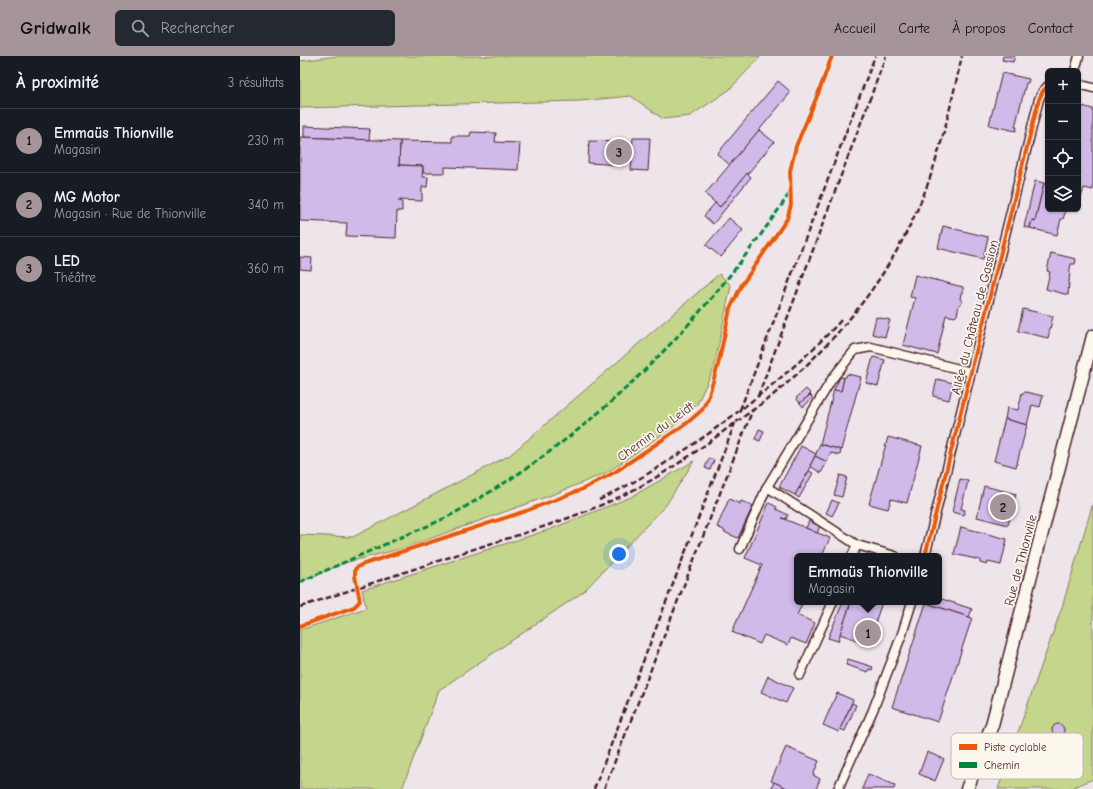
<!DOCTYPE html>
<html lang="fr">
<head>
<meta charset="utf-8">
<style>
  :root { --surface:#171b24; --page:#242831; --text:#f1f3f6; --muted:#9ea1a6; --line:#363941; --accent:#a6949b }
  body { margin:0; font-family:"Comic Neue",sans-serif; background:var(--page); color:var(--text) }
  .controls { position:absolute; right:12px; top:12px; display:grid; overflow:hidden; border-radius:6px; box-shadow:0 1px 3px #0004 }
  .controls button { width:36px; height:36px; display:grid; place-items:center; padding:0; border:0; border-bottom:1px solid var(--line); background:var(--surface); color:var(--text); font:20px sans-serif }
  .you { position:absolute; left:319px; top:498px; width:14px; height:14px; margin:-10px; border:3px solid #fff; border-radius:50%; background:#1a73e8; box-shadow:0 0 0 6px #1a73e833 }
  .badge { display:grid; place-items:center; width:26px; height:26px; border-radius:50%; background:var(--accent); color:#111; font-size:13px; font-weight:700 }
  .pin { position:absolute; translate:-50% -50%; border:2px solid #fff; box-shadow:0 1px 4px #0006 }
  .popup { position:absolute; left:494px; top:497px; width:148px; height:52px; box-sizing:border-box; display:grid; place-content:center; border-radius:6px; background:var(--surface); filter:drop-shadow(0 1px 3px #0005); font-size:13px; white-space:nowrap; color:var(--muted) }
  .popup b { font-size:15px; color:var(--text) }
  .popup::after { content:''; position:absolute; left:50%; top:100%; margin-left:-8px; border:8px solid transparent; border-top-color:var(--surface) }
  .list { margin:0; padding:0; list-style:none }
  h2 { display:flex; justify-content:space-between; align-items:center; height:52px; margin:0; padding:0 16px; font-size:17px }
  h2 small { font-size:13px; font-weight:400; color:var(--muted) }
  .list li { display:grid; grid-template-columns:26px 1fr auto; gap:12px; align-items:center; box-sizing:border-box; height:64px; padding:0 16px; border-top:1px solid var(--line) }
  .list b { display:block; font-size:15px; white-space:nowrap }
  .list p { margin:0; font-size:13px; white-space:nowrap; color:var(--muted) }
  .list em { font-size:13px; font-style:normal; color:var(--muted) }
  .icon { flex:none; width:22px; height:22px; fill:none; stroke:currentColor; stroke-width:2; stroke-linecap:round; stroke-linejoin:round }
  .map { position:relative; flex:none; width:793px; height:733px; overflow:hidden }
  header { display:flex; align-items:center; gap:24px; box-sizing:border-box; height:56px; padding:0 20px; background:var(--accent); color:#111 }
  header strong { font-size:19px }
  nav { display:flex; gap:22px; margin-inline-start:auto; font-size:14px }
  .search { width:280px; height:36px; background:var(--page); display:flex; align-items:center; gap:10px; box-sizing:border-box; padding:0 14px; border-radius:6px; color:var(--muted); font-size:15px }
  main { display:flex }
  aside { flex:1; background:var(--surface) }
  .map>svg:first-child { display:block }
</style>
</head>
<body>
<header>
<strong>Gridwalk</strong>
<div class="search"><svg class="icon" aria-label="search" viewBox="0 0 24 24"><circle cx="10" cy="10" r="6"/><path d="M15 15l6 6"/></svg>Rechercher</div>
<nav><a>Accueil</a><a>Carte</a><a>À propos</a><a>Contact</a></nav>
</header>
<main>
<aside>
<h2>À proximité<small>3 résultats</small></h2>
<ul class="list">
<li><span class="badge">1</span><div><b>Emmaüs Thionville</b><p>Magasin</p></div><em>230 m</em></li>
<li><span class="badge">2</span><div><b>MG Motor</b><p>Magasin · Rue de Thionville</p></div><em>340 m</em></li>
<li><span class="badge">3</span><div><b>LED</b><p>Théâtre</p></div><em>360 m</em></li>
</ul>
</aside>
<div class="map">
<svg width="793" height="733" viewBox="0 0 793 733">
  <rect width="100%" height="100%" fill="#eee5eb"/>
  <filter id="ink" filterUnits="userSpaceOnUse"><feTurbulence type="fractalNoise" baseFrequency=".025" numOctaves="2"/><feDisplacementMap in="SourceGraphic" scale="8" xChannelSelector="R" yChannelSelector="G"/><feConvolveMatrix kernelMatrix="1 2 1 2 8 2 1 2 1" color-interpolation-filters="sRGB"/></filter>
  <g filter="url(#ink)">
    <g fill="#c4d68b" stroke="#877a5b">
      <path d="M37,0H461L429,34L390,60L363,63L331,40L280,45L0,52V5Z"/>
      <path d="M419,218L431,229L414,312L397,348L377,368L308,416L257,437L104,492L44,507L0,526V479L53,481L210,399Z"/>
      <path d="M394,405L366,449L283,536L139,634L102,733H0V574L66,552L62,534L251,473L331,441Z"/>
      <path d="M793,447V723L769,733H698L762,551Z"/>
    </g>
    <g fill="#d0baea" stroke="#4a1f2b">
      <path d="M703,0H715L713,6L702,4Z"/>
      <path d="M702,17L729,23L728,27H726L715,71H717L716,75L689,69Z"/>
      <path d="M478,25L491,36L430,109L417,98Z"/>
      <path d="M778,49L793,53V134L784,132L780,145L778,144Z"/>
      <path d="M4,70L70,73L69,84L4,81Z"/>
      <path d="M459,74L474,86L420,151L405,138Z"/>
      <path d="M171,76L196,77L195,86L220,87L218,114L145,111V117H123V110L99,109L100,85L152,86V80H170Z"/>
      <path d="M0,81L100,85L99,109L123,110L122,121H128L127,131H122V145L98,144V145H102V155H97L96,182L46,180L47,167L0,165Z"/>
      <path d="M333,82H350L348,115L331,114L332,104H326L323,109L288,107L289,85L323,86L326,90V92H332Z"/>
      <path d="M447,117L451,121L413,168L404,160L415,147L420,151Z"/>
      <path d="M735,125L744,127L735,165L732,164L730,172L724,171Z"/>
      <path d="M744,127L748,128V153H764L765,157L763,163H761L757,179L730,172L732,164L735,165Z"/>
      <path d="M429,162L443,174L421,201L406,189Z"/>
      <path d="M643,170L688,181L683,203L638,192Z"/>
      <path d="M751,197L776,203L775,208H771L770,213L768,239L746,233L750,216L747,215Z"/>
      <path d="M0,201L12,202L11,214L0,213Z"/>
      <path d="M615,219L663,231V237H661L660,243L662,245V247L659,249L657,259L655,261L646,259L637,298L603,289L615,242L610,241Z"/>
      <path d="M723,253L753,260L748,282L718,275Z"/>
      <path d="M576,261L590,264L585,281L572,278Z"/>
      <path d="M573,301L585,304L578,330L566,327Z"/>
      <path d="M547,318L561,321L541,394L520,388L534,334L541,335L544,321H546Z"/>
      <path d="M540,321L544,322L541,335L534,334Z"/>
      <path d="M637,323L653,327L649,344L633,340Z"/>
      <path d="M506,333L511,338L500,347L496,342Z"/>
      <path d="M726,336L743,340L740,351L732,349L727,369L705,363L707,352L718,354L722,337Z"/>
      <path d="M510,339L513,342L503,351L500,347Z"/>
      <path d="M705,363L727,369L716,411L694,405Z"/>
      <path d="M459,373L464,375L460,385L455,383Z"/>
      <path d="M588,381L622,390L607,447L591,443L588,453L569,448Z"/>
      <path d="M520,388L541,394L540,399L531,397L527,406L515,400Z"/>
      <path d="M501,390L516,398L510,410L511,411L509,415L495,439L479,431Z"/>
      <path d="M515,400L527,406L521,417L510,410Z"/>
      <path d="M409,402L414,404L410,414L405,412Z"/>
      <path d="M509,415L513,417L499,442L495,439L499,432L500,433L501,431L500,430Z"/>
      <path d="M540,419L547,421L542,441L534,439Z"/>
      <path d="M660,423L668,425L661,453L665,454L664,459L652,456Z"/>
      <path d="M684,430L716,438L708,469L677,461Z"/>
      <path d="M429,443L440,448L441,445L453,450L438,482L424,476V474L417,471Z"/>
      <path d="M532,444L539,447L532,460L526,457Z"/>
      <path d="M469,447L477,451L476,453L488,459L486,463L482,462L530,482L522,500H497V546H503L497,559L515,567L506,588L491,582L488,589L464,579L460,588L432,576L462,509L445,502Z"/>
      <path d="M509,465L520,470L517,477L506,472Z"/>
      <path d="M661,471L707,483L701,509L688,506L687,509L680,507V504L654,498Z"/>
      <path d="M639,542L672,553L669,561L626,547L627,546H639Z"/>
      <path d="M543,546H551L538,585L528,582Z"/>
      <path d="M551,546H582L568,588L540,578Z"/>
      <path d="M626,547L672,562L638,666L592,651Z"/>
      <path d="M548,603L573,611L572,614L569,613L568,616L546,609Z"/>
      <path d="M468,620L493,632L486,647L461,636Z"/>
      <path d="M537,637L553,644L539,676L523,669Z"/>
      <path d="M552,647L556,649L545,675L540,673Z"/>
      <circle cx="758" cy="674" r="6"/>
      <path d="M486,691L519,705L513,719L520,723L516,733H489L471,725Z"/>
      <path d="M627,696L644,703L635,725L619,718Z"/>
      <path d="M568,718L595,729L594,733H562Z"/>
      <path d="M474,726L489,733H471Z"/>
    </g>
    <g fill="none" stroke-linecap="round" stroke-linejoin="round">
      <defs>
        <g id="street">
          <path d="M775,15L779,0"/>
          <path d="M778,28L793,32"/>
          <path d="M467,431L532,323L555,294L571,291L671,316"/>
          <path d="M440,493L467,431L557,489L595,500"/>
          <path d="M552,500L557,489"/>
          <path d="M625,500L739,43L743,35L748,30"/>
          <path d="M500,619L533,546"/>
          <path d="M538,733L573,654L602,578L612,546"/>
        </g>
        <path id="secondary" d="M667,733L692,669L793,280"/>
      </defs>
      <use href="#street" stroke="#4a1f2b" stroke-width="11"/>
      <use href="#secondary" stroke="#4a1f2b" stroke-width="15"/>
      <use href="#street" stroke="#fbf7ec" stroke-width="8"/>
      <use href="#secondary" stroke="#fbf7ec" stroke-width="12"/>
      <g stroke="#4a1f2b" stroke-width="2.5" stroke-dasharray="6 3" stroke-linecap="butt">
        <path d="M458,340L586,0"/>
        <path d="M440,354L575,0"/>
        <path d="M299,444C343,423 384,396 423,367C466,335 507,302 543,262"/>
        <path d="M0,551C60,531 120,511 180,491C225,477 271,463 315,443C357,424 395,397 432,369C446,359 460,349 473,339C531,291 581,232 613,163C638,111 649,56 662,0"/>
        <path d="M294,733L435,367"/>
        <path d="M304,733L453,353"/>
      </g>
      <path stroke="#00873e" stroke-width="3" stroke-dasharray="6 3" stroke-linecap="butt" d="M0,526C33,511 66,497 99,482C116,475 133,468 149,460C161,454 173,446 185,439C308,365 410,257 489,138"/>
      <defs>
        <g id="cycleway">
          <path d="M625,500L739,43L743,35L748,30"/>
          <path d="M0,570L54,551L60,545L55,520V513L61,509L226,455L283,433L315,416L387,367L402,354L408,342L418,309L430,253L441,230L487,163L491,149L490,115L496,90L518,38L532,0"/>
        </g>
      </defs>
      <use href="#cycleway" stroke="#fbf7ec" stroke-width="6"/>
      <use href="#cycleway" stroke="#e8590c" stroke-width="4"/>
    </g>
  </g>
  <g text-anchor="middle" stroke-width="3.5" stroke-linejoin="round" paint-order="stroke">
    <g font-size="13" fill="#4a1f2b" stroke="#fbf7ec">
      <text transform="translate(674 261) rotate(-76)" y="5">Allée du Château de Gassion</text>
      <text transform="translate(355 375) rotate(-36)" y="5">Chemin du Leidt</text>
      <text transform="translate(720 504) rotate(-75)" y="5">Rue de Thionville</text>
    </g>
  </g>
  <rect x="651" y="677" width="132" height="46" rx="6" fill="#fbf7ec" stroke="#c6b6b2" stroke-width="1"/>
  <rect x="659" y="688" width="18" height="6" fill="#e8590c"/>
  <rect x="659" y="706" width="18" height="6" fill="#00873e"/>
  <g font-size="11" fill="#4a1f2b">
    <text x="684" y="695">Piste cyclable</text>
    <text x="684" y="713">Chemin</text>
  </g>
</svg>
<div class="controls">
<button>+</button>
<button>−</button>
<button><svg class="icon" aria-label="locate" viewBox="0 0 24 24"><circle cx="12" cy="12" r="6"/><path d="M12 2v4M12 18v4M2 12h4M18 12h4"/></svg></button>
<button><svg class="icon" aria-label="layers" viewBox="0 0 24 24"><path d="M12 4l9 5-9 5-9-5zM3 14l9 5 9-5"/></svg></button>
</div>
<div class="you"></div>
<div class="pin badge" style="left:568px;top:577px">1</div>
<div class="popup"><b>Emmaüs Thionville</b>Magasin</div>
<div class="pin badge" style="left:703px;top:451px">2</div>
<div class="pin badge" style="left:319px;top:96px">3</div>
</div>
</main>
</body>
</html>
